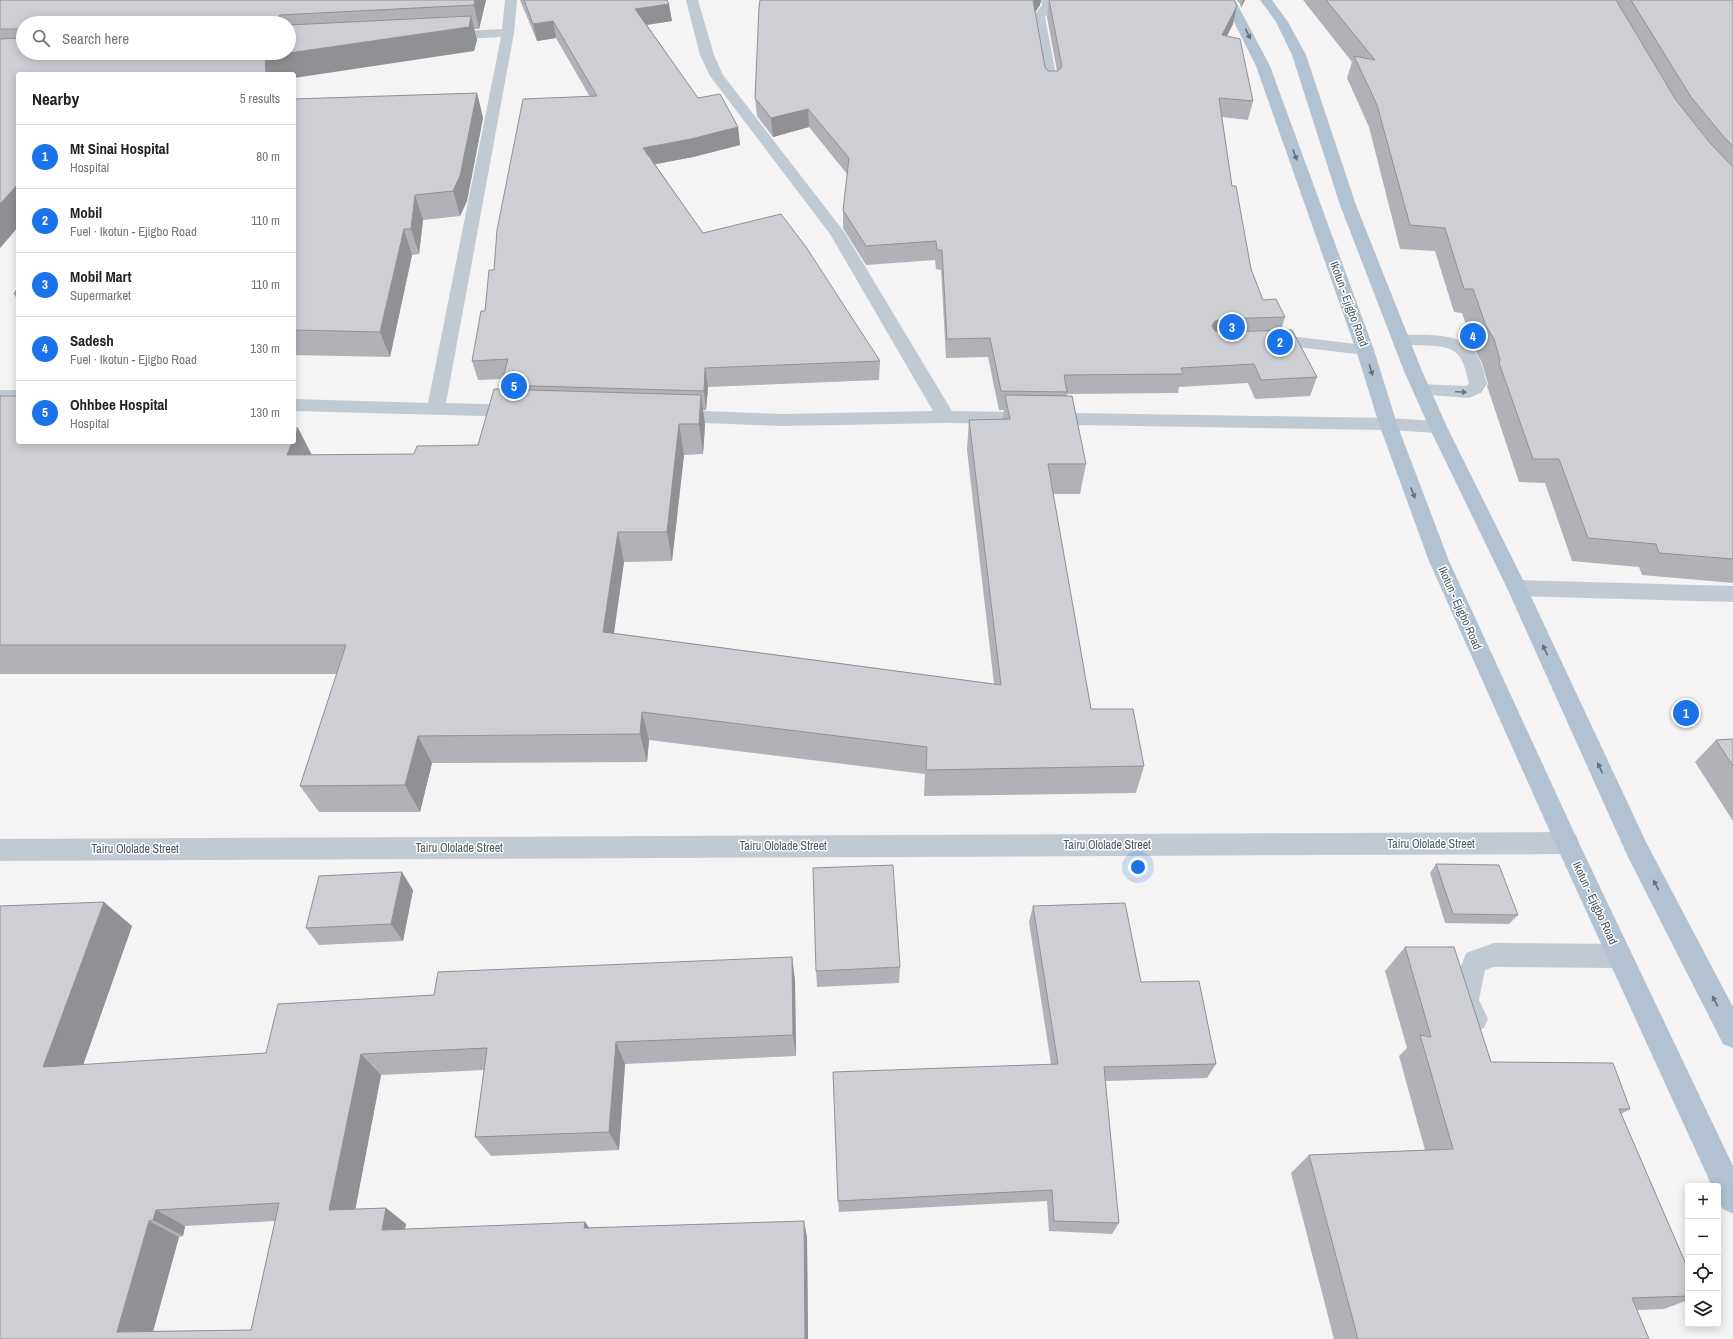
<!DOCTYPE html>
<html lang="en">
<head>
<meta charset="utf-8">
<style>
  :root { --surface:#fff; --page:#f2f2f2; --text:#222; --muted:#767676; --line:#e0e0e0; --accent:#1a73e8 }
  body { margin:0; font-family:"Archivo Narrow",sans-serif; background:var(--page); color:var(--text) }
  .controls { position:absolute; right:12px; bottom:12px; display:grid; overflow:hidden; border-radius:4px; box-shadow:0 2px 10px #0003 }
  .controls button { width:36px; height:36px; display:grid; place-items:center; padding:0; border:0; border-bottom:1px solid var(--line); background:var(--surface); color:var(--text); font:20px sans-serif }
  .you { position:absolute; left:1138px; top:867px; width:14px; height:14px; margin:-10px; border:3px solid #fff; border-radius:50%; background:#1a73e8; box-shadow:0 0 0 6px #1a73e833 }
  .badge { display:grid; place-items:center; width:26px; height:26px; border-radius:50%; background:var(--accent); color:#fff; font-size:13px; font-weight:700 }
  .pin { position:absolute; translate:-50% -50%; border:2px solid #fff; box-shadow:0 1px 4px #0006 }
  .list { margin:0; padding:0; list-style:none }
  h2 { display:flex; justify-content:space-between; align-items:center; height:52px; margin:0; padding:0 16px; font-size:17px }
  h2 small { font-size:13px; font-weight:400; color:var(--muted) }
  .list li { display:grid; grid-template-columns:26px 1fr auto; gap:12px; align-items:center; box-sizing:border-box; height:64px; padding:0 16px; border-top:1px solid var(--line) }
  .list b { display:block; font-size:15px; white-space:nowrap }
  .list p { margin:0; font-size:13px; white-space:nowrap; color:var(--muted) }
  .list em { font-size:13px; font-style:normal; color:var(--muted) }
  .icon { flex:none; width:22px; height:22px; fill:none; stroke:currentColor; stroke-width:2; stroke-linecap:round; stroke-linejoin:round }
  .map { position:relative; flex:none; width:1733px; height:1339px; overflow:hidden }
  .search { position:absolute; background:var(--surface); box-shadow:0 2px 10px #0003; left:16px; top:16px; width:280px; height:44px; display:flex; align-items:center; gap:10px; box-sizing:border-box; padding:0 14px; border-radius:22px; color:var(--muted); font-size:15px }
  .panel { position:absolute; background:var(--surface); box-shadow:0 2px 10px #0003; left:16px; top:72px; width:280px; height:372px; border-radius:4px }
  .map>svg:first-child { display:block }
</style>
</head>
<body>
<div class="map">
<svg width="1733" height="1339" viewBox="0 0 1733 1339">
  <rect width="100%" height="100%" fill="#f5f3f3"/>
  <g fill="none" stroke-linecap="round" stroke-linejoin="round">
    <g fill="#c1cad2" fill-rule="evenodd">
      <path d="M1401,335C1423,335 1460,332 1475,352C1482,361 1484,373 1487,384L1481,393L1469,398L1416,394L1413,390L1416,386L1422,384L1466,386L1469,384C1467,376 1465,365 1460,357C1449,340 1413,348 1395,344L1392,340L1395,336Z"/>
      <path d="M1297,337L1365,345L1371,346L1374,350L1371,354L1365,355L1297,347L1269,348L1263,347L1260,343L1263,339Z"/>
      <path d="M1494,943L1619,944L1628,947L1632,956L1628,965L1619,968L1494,967L1485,970L1479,1000L1488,1019L1484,1028L1474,1032L1464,1028L1453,1000L1457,977L1466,953Z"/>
    </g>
    <g fill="#c1cad2" fill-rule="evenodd">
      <path d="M505,0H517L514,33L446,403L517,405L523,407L526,411L523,415L517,417L294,411V399L428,403L501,37L445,40L439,36L445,32L502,29Z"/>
      <path d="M686,0H698L714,55L723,75L845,233L952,411L1388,418L1438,421L1445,423L1447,427L1445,431L1438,433L1388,430L946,423L782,426L675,422L669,420L666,416L669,412L675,410L782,414L933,411L830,234L710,76L700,55Z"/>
      <path d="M1041,0H1077L1083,4L1077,8L1052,9L1045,17L1058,85L1056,88H1046L1044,85L1033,17L1042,5Z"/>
      <rect x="0" y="390" width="18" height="12"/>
      <path d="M1517,580L1733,586V602L1517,596L1510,593L1507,588L1510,583Z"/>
      <path d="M1567,832L1576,835L1579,843L1576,851L1567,854L0,861V839Z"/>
    </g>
    <g fill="#b3c2d1" fill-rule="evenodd">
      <path d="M1223,0H1235L1270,66L1374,350L1397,424L1449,561L1578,841L1733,1166V1214L1723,1209L1718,1200V1186H1712L1555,843L1429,561L1379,424L1356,350L1256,66Z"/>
      <path d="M1260,0H1272L1288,22L1306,55L1356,205L1422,371L1447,427L1527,588L1646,842L1733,1007V1048L1723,1044L1628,857L1507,588L1429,427L1404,371L1340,205L1292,55L1276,22Z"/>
    </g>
  </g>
  <g fill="#b0b2b7" fill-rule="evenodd">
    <path d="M0,0H486L479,29H474L477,40L474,51L18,74V227L0,248ZM23,23H289V53H23Z"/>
    <path d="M520,0H667L672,21L647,25L698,98L738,127L740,145L693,157L655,164L703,233L880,361L879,380L708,387L706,410H703L705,425L703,454L684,455L672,561L624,562L614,633L994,684L967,450L969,420L1003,419L1004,410H999L988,357L946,358L941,270L936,269L935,260L866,265L843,228V210L847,174L809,127L773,137L757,116L755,98L760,0H1041L1040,5L1035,12L1045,67L1048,71H1057L1047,17L1049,0L1233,24L1227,36L1253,101L1248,120L1222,117L1232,186L1251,269L1263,300L1285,317L1281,330L1317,377L1310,396L1255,399L1248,383L1179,387L1178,393L1067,394V396L1086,464L1080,494H1053L1091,709L1144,766L1136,793L924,796L925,774L649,740L647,762L432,763L420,812H319L300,786L337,674H0V396L18,442L298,428L312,455L414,454L478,445L502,389L501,385L503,379L478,380L472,361L485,311L494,270L590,97L556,38L537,41Z"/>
    <path d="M1237,0H1245L1241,8L1240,4Z"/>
    <path d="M1303,0H1733V583L1642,575L1639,567L1572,561L1545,483L1519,482L1487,386L1488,384L1482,363L1475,350L1462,313L1454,312L1435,251L1400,249L1369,127L1347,78L1352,62Z"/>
    <path d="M477,93L483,118L467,201L460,216L423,220L419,254L412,255L390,357L294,355V99Z"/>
    <path d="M18,287V301L14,294Z"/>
    <path d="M1733,739V821L1695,762L1716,740Z"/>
    <path d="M1436,864L1518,915L1509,924L1445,923L1430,873Z"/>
    <path d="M413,890L403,941L319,945L306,928Z"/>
    <path d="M0,906L132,926L83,1065L266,1053L434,995L792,957L795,981L796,1056L625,1064L619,1150L491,1156L475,1137L484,1070L381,1075L355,1209L386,1208L406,1224L405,1229L589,1228L807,1237L808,1339H0ZM275,1221L251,1330L153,1331L179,1237L183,1236L185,1226Z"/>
    <path d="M1033,906L1141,982L1216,1064L1207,1078L1105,1081L1119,1223L1112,1234L1049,1231L1047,1201L839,1212L838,1201L1051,1064L1029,922Z"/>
    <path d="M1405,947L1491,1062L1630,1109L1621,1114L1688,1269V1300L1664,1309L1637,1310L1649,1339H1334L1291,1173L1309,1155L1425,1150L1399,1056L1407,1048L1385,971Z"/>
    <path d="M900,967L899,983L817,987L816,971Z"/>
  </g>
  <g fill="#909195">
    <path d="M475,0H486L479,29L474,5Z"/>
    <path d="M1033,0H1041L1040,5L1032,17Z"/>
    <path d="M1243,0H1245L1241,8Z"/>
    <path d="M669,4L672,21L638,26L635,9Z"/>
    <path d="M1237,6L1233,24L1218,53L1222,35Z"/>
    <path d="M280,15L283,23H280L279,16Z"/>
    <path d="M471,16L477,40L474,51L294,78V74H266L265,56Z"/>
    <path d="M553,21L556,38L537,41L533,24Z"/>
    <path d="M477,93L483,118L467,201L460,216L453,191Z"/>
    <path d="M808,109L809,127L773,137L771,118Z"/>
    <path d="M738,127L740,145L693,157L646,166L643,148Z"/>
    <path d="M18,184V227L0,248V204Z"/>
    <path d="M415,195L423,220L419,254L411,229Z"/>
    <path d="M404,229L412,255L390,357L380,332Z"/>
    <path d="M1222,319L1217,339L1212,326L1215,321Z"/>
    <path d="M705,368L708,387L706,410L704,391Z"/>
    <path d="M701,395L705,425L703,454L699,424Z"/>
    <path d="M679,424L684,455L672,561L667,532Z"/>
    <path d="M298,428L313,458L287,455L292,442H294V438Z"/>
    <path d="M618,532L624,562L610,660L603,632Z"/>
    <path d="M642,712L649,740L647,762L640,734Z"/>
    <path d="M418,736L432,763L420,812L405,785Z"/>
    <path d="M402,872L413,890L403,941L391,924Z"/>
    <path d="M104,902L132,926L75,1088L43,1067Z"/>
    <path d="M792,957L795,981L796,1056L793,1035Z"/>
    <path d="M616,1042L625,1064L619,1150L609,1132Z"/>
    <path d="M361,1054L381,1075L352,1227L329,1210Z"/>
    <path d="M386,1208L406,1224L402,1245L382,1230Z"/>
    <path d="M156,1210L185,1226L183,1236L153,1220Z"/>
    <path d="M149,1221L179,1237L151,1339L117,1332Z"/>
    <path d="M804,1221L807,1237L808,1339H805Z"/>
    <path d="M585,1222L597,1238L584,1228Z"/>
  </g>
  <g fill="#cdcfd5" stroke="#909195" fill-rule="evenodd">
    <path d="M0,0H475L474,5L280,15L279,16L280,23H23V29H0Z"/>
    <path d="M524,0H667L669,4L635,9L698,98L720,94L738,127L691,139L643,148L703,233L781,214L806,247L880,361L705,368L704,391L501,385L508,359L472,361L481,311H485L489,270H494L497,230L523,99L597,96L553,21L533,24Z"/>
    <path d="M760,0H1033L1045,67L1048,71H1058L1062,67L1049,0H1234L1237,6L1222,35L1240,39L1253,101L1219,98L1232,186H1236L1251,269L1263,300L1276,299L1285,317L1222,319L1215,321L1212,326L1215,331L1222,332L1292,330L1317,377L1261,380L1254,364L1181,368L1183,374L1064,375L1067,392L1001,391L990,338L947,339L942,250H937L936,241L866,246L843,210L849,158L808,109L771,118L755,98L759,7Z"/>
    <path d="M1326,0H1616L1676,100L1711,144L1733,167V559L1659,553L1656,544L1588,538L1559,459H1533L1499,363L1500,360L1494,339L1486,326L1473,289H1464L1445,228L1410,225L1377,105L1354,56L1375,60Z"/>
    <path d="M1631,0H1733V146L1723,136L1691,97Z"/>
    <path d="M471,16L469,27L289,53V25Z"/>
    <path d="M23,38V53H289L265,56L266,74H18V184L0,204V39Z"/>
    <path d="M477,93L460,176L453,191L415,195L411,229H404L380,332L294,330V99Z"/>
    <path d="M18,287V294H14Z"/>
    <path d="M494,389L701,395L699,424H679L667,532H618L603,632L1001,685L969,420L1010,419L1005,395L1072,396L1086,464H1048L1091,709H1133L1144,766L926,770L927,747L642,712L640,734L418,736L405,785L300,786L346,645H0V396H18V442H292L287,455L414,454L417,446L478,445Z"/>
    <path d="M294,428H298L294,438Z"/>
    <path d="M1733,739V766L1716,740Z"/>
    <path d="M1436,864L1499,865L1518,915L1453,914Z"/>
    <path d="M893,865L900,967L816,971L813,868Z"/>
    <path d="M402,872L391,924L306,928L319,876Z"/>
    <path d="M104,902L43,1067L266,1053L278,1004L434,995L438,972L792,957L793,1035L616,1042L609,1132L475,1137L487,1048L361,1054L329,1210L386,1208L382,1230L585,1222L584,1228L804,1221L805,1339H0V906ZM279,1203L251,1330L117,1332L149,1221L153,1220L156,1210Z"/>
    <path d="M1125,903L1141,982L1199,981L1216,1064L1104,1067L1119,1223L1054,1221L1052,1190L838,1201L833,1072L1058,1064L1033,906Z"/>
    <path d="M1405,947H1454L1491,1062L1613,1063L1630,1109H1619L1688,1269V1296L1632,1298L1649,1339H1358L1309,1155L1453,1149L1420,1035L1431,1037Z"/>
  </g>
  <defs><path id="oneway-solid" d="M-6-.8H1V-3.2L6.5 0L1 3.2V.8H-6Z"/></defs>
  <g fill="#64717d">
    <use href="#oneway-solid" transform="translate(1248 34) rotate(64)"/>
    <use href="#oneway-solid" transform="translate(1295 155) rotate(70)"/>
    <use href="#oneway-solid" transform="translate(1371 370) rotate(73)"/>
    <use href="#oneway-solid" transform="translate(1413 493) rotate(69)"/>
    <use href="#oneway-solid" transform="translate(1545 650) rotate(-115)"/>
    <use href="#oneway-solid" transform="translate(1600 768) rotate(-115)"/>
    <use href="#oneway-solid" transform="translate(1656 885) rotate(-117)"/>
    <use href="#oneway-solid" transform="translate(1715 1001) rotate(-117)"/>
  </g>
  <use fill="#6e7983" href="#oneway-solid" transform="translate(1461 392) rotate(2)"/>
  <g text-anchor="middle" stroke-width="3" stroke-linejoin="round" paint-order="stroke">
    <g font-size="12" fill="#4a5661" stroke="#fff">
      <text transform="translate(1349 304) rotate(70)" y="4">Ikotun - Ejigbo Road</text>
      <text transform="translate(1460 608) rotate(66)" y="4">Ikotun - Ejigbo Road</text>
      <text x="1431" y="848">Tairu Ololade Street</text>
      <text x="1107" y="849">Tairu Ololade Street</text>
      <text x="783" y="850">Tairu Ololade Street</text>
      <text x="459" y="852">Tairu Ololade Street</text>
      <text x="135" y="853">Tairu Ololade Street</text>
      <text transform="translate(1595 903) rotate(65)" y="4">Ikotun - Ejigbo Road</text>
    </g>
  </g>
</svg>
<div class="controls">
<button>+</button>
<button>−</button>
<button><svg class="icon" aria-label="locate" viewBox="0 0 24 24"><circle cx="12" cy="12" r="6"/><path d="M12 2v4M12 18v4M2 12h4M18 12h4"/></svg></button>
<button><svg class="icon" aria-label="layers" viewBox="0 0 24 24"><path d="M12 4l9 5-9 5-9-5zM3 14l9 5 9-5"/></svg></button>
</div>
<div class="you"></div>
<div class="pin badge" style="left:1686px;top:713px">1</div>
<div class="pin badge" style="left:1280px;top:342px">2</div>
<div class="pin badge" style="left:1232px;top:327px">3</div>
<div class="pin badge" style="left:1473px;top:336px">4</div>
<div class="pin badge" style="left:514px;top:386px">5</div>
<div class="search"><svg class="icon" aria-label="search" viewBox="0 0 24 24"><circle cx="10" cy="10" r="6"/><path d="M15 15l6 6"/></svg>Search here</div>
<section class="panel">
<h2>Nearby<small>5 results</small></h2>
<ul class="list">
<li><span class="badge">1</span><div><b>Mt Sinai Hospital</b><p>Hospital</p></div><em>80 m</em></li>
<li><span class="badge">2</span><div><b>Mobil</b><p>Fuel · Ikotun - Ejigbo Road</p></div><em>110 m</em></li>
<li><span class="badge">3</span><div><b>Mobil Mart</b><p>Supermarket</p></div><em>110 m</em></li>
<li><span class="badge">4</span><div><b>Sadesh</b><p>Fuel · Ikotun - Ejigbo Road</p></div><em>130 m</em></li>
<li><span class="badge">5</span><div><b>Ohhbee Hospital</b><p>Hospital</p></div><em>130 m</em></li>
</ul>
</section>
</div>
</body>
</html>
